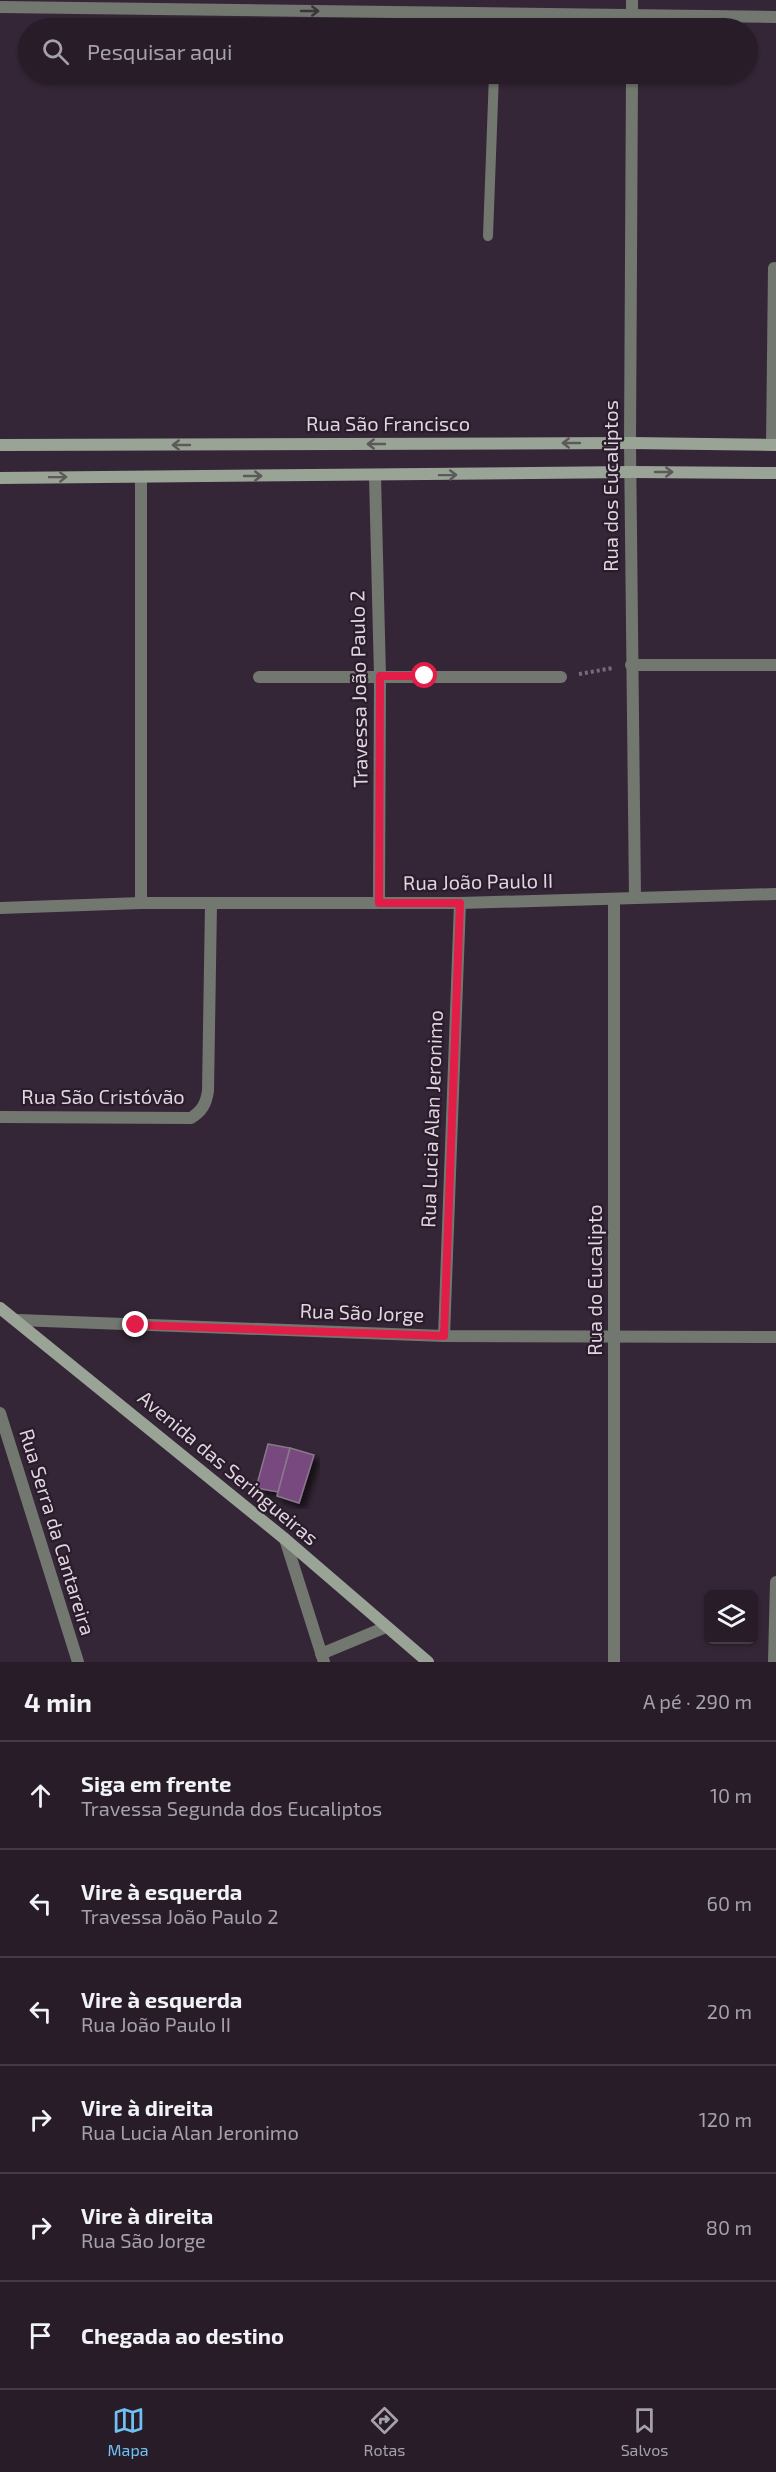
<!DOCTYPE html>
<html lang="pt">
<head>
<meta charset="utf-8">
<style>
  :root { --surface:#271c28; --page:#332934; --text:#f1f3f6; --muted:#a4a1a8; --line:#433a45; --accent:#6ec2f3 }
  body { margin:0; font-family:"Exo 2",sans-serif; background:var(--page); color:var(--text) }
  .controls { position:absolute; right:18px; bottom:18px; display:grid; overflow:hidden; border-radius:9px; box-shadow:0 2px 4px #0004 }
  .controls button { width:54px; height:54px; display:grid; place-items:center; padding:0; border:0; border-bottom:2px solid var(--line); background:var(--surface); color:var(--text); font:30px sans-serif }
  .stop { position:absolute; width:18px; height:18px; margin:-14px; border:4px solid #e11d48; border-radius:50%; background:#fff }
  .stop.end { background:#e11d48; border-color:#fff; box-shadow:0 2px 6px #0008 }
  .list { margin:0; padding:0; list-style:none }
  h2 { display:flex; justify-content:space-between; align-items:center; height:78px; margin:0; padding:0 24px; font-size:26px }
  h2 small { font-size:20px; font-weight:400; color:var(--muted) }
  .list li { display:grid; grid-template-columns:39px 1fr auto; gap:18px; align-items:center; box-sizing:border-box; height:108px; padding:0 24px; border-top:2px solid var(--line) }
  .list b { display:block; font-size:22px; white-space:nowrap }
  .list p { margin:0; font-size:20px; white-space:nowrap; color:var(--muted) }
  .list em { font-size:20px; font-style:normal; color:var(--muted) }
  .icon { flex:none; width:33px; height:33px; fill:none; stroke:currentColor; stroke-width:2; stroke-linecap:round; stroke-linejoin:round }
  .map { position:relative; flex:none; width:776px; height:1662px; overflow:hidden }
  .search { position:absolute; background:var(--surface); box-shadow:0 2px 4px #0004; left:18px; right:18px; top:18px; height:66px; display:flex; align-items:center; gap:15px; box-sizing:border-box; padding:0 21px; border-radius:33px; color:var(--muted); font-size:22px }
  .sheet { height:726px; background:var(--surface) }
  nav { display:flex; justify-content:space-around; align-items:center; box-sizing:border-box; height:84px; border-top:2px solid var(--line); background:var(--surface); font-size:16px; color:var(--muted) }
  nav a { display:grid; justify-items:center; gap:3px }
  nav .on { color:var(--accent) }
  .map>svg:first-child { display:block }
</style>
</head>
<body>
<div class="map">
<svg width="776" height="1662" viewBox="0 0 776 1662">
  <defs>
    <filter id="shadow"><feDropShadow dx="5.5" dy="5.5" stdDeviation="3" flood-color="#0009"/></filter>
  </defs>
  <rect width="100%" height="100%" fill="#342636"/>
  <g fill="#784a7e" stroke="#89788b" stroke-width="1.5" filter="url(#shadow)">
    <path d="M268,1444L290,1448L278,1492L256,1488Z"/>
    <path d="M290,1448L314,1455L299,1503L277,1496Z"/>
  </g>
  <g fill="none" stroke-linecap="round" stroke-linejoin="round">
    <path stroke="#776b79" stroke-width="4" stroke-dasharray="3 3" stroke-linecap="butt" d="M579,674L613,668"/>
    <g stroke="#727870" stroke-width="10">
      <path d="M496,28V14"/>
      <path d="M488,236L494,74"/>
    </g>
    <g stroke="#727870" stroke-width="12">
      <path d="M632,0V28"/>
      <path d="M0,7L776,17"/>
      <path d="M632,74L630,443L635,898"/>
      <path d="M772,445L774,268"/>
      <path d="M375,476L380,676L379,903"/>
      <path d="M631,665H776"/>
      <path d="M259,677H561"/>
      <path d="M141,903V477"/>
      <path d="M0,908L141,903H460L776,894"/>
      <path d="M0,1117L191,1118C202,1111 206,1104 208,1091L211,904"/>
      <path d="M18,1320L444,1336L776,1337"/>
      <path d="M444,1336L460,903"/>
      <path d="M0,1413L78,1662"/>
      <path d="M285,1539L324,1662"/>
      <path d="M321,1654L386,1627"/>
      <path d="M614,1662V899"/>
      <path d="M774,1662L776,1582"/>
    </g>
    <g stroke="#9aa496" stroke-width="12">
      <path d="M0,445L630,443L776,445"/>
      <path d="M0,478L631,472L776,473"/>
      <path d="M0,1308L285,1539L428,1662"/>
    </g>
  </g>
  <defs><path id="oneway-shaft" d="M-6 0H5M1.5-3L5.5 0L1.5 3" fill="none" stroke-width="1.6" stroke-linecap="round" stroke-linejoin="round" transform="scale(1.5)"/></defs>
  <use stroke="#3c333c" href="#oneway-shaft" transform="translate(310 11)"/>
  <g stroke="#5c595b">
    <use href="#oneway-shaft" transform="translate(571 443) rotate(180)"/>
    <use href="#oneway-shaft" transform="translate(376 444) rotate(180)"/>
    <use href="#oneway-shaft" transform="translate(181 445) rotate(180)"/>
    <use href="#oneway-shaft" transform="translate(664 472)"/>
    <use href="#oneway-shaft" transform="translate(448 475) rotate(-1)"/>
    <use href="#oneway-shaft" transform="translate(253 476)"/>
    <use href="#oneway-shaft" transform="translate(58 477) rotate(-1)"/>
  </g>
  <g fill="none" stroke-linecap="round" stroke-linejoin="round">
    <path stroke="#e11d48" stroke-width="8" d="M136,1325L444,1336L460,903H379L380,676H425"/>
  </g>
  <g text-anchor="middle" stroke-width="4.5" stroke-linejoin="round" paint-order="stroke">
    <g font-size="20" fill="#ded5df" stroke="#2a1c2b">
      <text x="388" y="431">Rua São Francisco</text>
      <text transform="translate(611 486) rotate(-90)" y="7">Rua dos Eucaliptos</text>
      <text transform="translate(359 689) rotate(-91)" y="7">Travessa João Paulo 2</text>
      <text transform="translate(478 882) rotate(-1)" y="7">Rua João Paulo II</text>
      <text x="103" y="1104">Rua São Cristóvão</text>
      <text transform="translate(432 1119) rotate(-88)" y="7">Rua Lucia Alan Jeronimo</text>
      <text transform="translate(595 1280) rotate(-90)" y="7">Rua do Eucalipto</text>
      <text transform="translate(362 1313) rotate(2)" y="7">Rua São Jorge</text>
      <text transform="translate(228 1468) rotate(40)" y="7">Avenida das Seringueiras</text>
      <text transform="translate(57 1532) rotate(73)" y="7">Rua Serra da Cantareira</text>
    </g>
  </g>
</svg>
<div class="controls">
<button><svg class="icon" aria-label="layers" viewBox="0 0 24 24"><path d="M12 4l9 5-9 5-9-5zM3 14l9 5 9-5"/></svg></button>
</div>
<div class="stop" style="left:425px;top:676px"></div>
<div class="stop end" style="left:136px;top:1325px"></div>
<div class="search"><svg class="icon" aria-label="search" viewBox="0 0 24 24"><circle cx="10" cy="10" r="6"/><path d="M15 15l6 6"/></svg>Pesquisar aqui</div>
</div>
<section class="sheet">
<h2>4 min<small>A pé · 290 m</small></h2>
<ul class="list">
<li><svg class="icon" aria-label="ahead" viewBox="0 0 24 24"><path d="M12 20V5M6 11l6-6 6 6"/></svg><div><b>Siga em frente</b><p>Travessa Segunda dos Eucaliptos</p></div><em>10 m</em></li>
<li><svg class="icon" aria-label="left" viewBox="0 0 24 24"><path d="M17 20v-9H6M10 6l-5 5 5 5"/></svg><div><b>Vire à esquerda</b><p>Travessa João Paulo 2</p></div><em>60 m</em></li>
<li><svg class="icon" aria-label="left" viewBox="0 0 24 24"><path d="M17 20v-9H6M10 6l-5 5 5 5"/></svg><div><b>Vire à esquerda</b><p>Rua João Paulo II</p></div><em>20 m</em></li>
<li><svg class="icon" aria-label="right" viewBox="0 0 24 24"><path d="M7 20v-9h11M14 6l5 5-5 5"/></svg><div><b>Vire à direita</b><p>Rua Lucia Alan Jeronimo</p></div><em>120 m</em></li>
<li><svg class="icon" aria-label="right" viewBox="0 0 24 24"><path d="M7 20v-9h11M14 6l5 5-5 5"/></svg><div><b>Vire à direita</b><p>Rua São Jorge</p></div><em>80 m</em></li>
<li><svg class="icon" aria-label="arrive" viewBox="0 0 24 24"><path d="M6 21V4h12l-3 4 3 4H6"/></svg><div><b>Chegada ao destino</b></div></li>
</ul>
</section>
<nav>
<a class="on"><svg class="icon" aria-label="map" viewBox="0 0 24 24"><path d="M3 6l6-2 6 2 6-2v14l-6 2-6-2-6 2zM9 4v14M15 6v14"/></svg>Mapa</a>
<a><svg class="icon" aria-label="directions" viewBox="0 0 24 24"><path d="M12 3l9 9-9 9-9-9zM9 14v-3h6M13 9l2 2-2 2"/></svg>Rotas</a>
<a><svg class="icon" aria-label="saved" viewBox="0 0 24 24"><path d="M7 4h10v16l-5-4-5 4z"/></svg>Salvos</a>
</nav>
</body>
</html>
